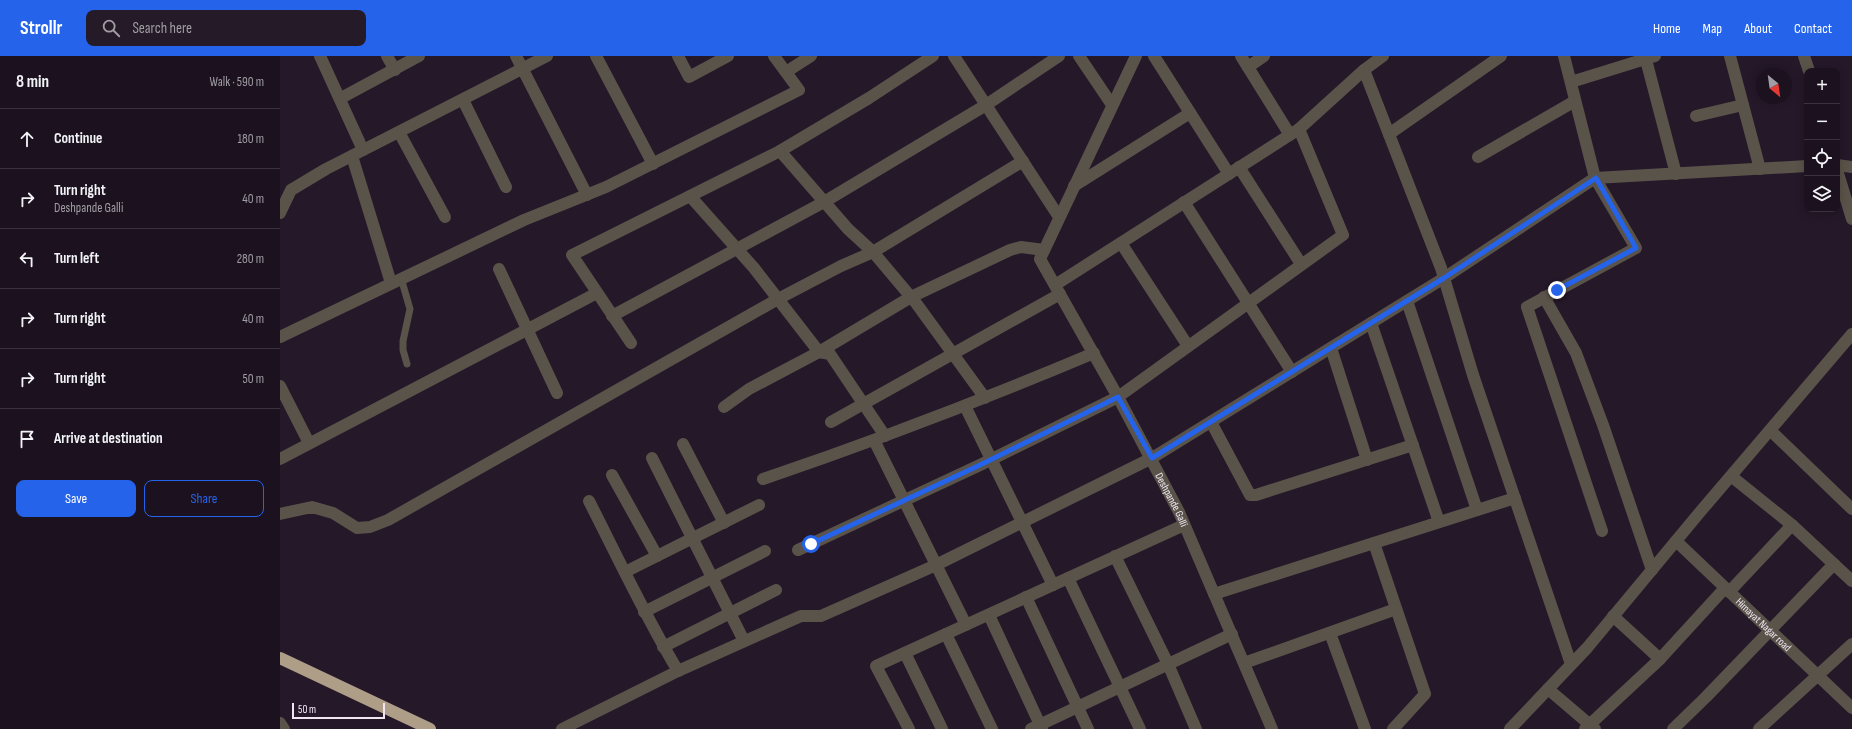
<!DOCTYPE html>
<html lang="en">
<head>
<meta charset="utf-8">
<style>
  :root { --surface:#1c121f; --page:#251b28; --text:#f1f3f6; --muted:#a09ea4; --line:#3a323d; --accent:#2563eb }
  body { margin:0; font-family:"Sofia Sans Condensed",sans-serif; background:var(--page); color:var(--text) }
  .controls { position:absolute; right:12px; top:12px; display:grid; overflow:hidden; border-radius:8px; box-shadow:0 2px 10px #0003 }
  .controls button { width:36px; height:36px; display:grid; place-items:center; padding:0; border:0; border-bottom:1px solid var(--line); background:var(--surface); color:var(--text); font:20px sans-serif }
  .compass { position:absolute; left:1476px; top:12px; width:36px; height:36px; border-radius:50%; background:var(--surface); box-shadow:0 2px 10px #0003; rotate:151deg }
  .scale { position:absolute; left:12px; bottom:10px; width:93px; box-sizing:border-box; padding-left:4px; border:2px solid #f0e6f2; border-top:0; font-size:11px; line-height:14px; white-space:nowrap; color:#f0e6f2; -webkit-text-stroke:3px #251829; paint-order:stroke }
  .stop { position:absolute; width:12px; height:12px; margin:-9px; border:3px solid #2563eb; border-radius:50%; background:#fff }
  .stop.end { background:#2563eb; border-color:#fff; box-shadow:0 1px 4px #0008 }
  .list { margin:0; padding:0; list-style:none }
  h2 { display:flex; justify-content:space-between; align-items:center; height:52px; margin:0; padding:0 16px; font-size:17px }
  h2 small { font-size:13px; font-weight:400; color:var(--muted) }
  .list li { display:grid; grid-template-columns:26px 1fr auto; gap:12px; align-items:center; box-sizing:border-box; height:60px; padding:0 16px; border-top:1px solid var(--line) }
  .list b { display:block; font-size:15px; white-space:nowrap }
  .list p { margin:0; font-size:13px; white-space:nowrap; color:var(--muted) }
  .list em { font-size:13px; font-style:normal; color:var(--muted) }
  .actions { display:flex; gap:8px; padding:12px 16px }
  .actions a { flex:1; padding:9px 0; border:1px solid var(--accent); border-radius:8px; text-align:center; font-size:14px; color:var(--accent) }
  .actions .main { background:var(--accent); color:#fff }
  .icon { flex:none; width:22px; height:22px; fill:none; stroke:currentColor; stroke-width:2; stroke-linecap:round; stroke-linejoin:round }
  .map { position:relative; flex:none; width:1572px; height:673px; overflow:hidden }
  header { display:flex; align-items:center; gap:24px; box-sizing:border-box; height:56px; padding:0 20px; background:var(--accent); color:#fff }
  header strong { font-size:19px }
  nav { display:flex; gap:22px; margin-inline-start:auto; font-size:14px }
  .search { width:280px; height:36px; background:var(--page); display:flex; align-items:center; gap:10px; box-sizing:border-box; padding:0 14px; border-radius:8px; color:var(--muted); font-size:15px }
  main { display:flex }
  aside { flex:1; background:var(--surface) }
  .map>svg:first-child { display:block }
</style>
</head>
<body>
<header>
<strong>Strollr</strong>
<div class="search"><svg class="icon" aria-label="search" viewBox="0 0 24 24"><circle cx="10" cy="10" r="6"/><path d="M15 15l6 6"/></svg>Search here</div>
<nav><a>Home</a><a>Map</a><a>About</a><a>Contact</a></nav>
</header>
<main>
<aside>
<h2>8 min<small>Walk · 590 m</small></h2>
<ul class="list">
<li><svg class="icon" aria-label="ahead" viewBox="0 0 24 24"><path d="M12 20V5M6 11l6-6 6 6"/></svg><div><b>Continue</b></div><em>180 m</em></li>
<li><svg class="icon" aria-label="right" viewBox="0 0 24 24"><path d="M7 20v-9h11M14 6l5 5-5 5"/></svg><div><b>Turn right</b><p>Deshpande Galli</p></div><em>40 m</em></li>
<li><svg class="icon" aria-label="left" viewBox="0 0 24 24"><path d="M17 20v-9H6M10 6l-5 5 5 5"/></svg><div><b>Turn left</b></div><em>280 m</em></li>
<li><svg class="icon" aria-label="right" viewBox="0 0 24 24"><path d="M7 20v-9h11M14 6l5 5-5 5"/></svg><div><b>Turn right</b></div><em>40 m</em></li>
<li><svg class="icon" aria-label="right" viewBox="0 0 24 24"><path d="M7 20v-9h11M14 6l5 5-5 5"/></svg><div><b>Turn right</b></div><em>50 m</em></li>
<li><svg class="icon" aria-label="arrive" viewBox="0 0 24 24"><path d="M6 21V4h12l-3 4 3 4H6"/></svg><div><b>Arrive at destination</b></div></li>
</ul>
<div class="actions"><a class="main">Save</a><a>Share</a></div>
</aside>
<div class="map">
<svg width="1572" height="673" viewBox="0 0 1572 673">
  <rect width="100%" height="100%" fill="#251829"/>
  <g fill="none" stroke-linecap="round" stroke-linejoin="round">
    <path stroke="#5a534a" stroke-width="7" d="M121,222L130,253L123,285V294L127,308"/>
    <g stroke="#5a534a" stroke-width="12">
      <path d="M40,0L83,94"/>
      <path d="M107,0L115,14"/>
      <path d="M236,0L307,139"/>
      <path d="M316,0L373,108"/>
      <path d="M398,0L409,21L448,0"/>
      <path d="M674,0L779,161"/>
      <path d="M799,0L832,49"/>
      <path id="s1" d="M856,0L760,203L838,341L899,456L992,673"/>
      <path d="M874,0L949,118"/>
      <path d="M961,0L1010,79"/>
      <path d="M1103,0L1084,14L1161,212L1193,319L1291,608"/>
      <path d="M1284,0L1315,122L1356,192L1247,251L1322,475"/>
      <path d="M1365,0L1396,118"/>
      <path d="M1450,0L1480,113"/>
      <path d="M1524,0L1529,15"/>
      <path d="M968,11L984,0"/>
      <path d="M506,16L531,0"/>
      <path d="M1291,26L1375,0"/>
      <path d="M61,42L139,0"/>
      <path d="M183,44L226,131"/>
      <path d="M1416,60L1463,49"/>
      <path d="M119,76L165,161"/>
      <path d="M1109,78L1221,0"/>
      <path d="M500,95L568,173L593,196L636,247L705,342"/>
      <path d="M72,100L111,227"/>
      <path d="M1198,101L1295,45"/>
      <path d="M1557,109L1572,111"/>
      <path d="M959,111L1021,208"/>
      <path d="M1557,114L1572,163"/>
      <path d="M794,130L910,57"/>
      <path d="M410,140L474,212L539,296L550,298L605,380"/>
      <path d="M904,146L1012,316"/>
      <path d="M0,157L11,134L46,113L267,0"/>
      <path d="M841,187L908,290"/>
      <path d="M219,213L277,337"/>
      <path d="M775,229L1019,73L1084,14"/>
      <path d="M1264,241L1296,297L1323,369L1372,514"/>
      <path d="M1127,245L1197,454"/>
      <path d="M332,260L544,146L706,49L779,0"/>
      <path d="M1091,267L1159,466"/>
      <path d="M0,281L244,164L326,131L519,34L494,0"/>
      <path d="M351,287L292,199L500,95L589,42L653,0"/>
      <path d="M1051,292L1087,404"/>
      <path d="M0,330L29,387"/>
      <path d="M685,350L773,529"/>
      <path d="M444,351L469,333L539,296L631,241L730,194L741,191L764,194"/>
      <path d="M551,366L780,238"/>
      <path d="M931,366L970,439H976L1133,389"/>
      <path d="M1490,374L1572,453"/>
      <path d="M594,384L686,569"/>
      <path d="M403,388L444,467"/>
      <path d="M372,402L464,585"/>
      <path d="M0,403L317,237"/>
      <path d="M332,419L377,500"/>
      <path d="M1451,420L1512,469L1572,525"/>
      <path d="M483,423C595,385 705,343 814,297"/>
      <path d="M309,445C338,502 365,560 398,615"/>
      <path d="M0,458L32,451L53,457L77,472L90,471L108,464L498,243L561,210L593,196L743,105"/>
      <path id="s2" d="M1396,485L1572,652"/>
      <path d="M1094,487L1145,638L1113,673"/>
      <path d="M518,494L700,409L838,341L1063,179L1019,73"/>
      <path d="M835,500L888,608L916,673"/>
      <path d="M345,516L479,449"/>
      <path d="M788,522L860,673"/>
      <path d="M1449,536L1512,469"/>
      <path d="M934,538L1235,442"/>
      <path d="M746,541L808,673"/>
      <path d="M364,556L485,495"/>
      <path d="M709,559L762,673"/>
      <path d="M1333,560L1380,603"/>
      <path d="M1050,577L1085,673"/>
      <path d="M666,578L712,673"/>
      <path d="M383,591L496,534"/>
      <path d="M625,597L662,673"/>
      <path d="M964,607L1116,553"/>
      <path d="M1268,633L1315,673"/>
      <path d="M0,667L4,673"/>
      <path d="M282,673L398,615L521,560H541L656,509L872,402L1164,222L1315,122L1527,110"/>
      <path d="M629,673L596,610L904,469"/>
      <path d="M751,673L952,578"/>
      <path d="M1230,673L1307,592L1420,456L1572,278"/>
      <path d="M1305,673L1380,603L1445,532"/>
      <path d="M1393,673L1426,641L1554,508"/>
      <path d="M1479,673L1572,588"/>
    </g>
    <path stroke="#ae9d87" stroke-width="12" d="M0,602L150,673"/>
  </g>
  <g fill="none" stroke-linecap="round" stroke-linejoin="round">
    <path stroke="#2563eb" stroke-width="5" d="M531,488L700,409L838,341L872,402L1164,222L1316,122L1356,192L1277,234"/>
  </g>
  <g text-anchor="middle" stroke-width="3" stroke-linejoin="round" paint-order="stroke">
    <g font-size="11" fill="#f0e6f2" stroke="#251829">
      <text dy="4" stroke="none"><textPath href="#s1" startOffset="499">Deshpande Galli</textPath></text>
      <text dy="4" stroke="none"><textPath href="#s2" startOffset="121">Himayat Nagar road</textPath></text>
    </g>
  </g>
</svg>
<div class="controls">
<button>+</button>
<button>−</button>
<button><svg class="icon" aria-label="locate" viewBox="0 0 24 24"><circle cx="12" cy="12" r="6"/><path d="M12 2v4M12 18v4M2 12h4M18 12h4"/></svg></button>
<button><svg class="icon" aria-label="layers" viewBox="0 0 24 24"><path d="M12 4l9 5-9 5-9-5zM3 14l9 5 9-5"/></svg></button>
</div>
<svg class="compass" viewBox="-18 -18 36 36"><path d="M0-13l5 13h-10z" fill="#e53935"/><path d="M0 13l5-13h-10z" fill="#a09ea4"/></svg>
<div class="scale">50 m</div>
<div class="stop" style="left:531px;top:488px"></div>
<div class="stop end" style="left:1277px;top:234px"></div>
</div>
</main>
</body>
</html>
